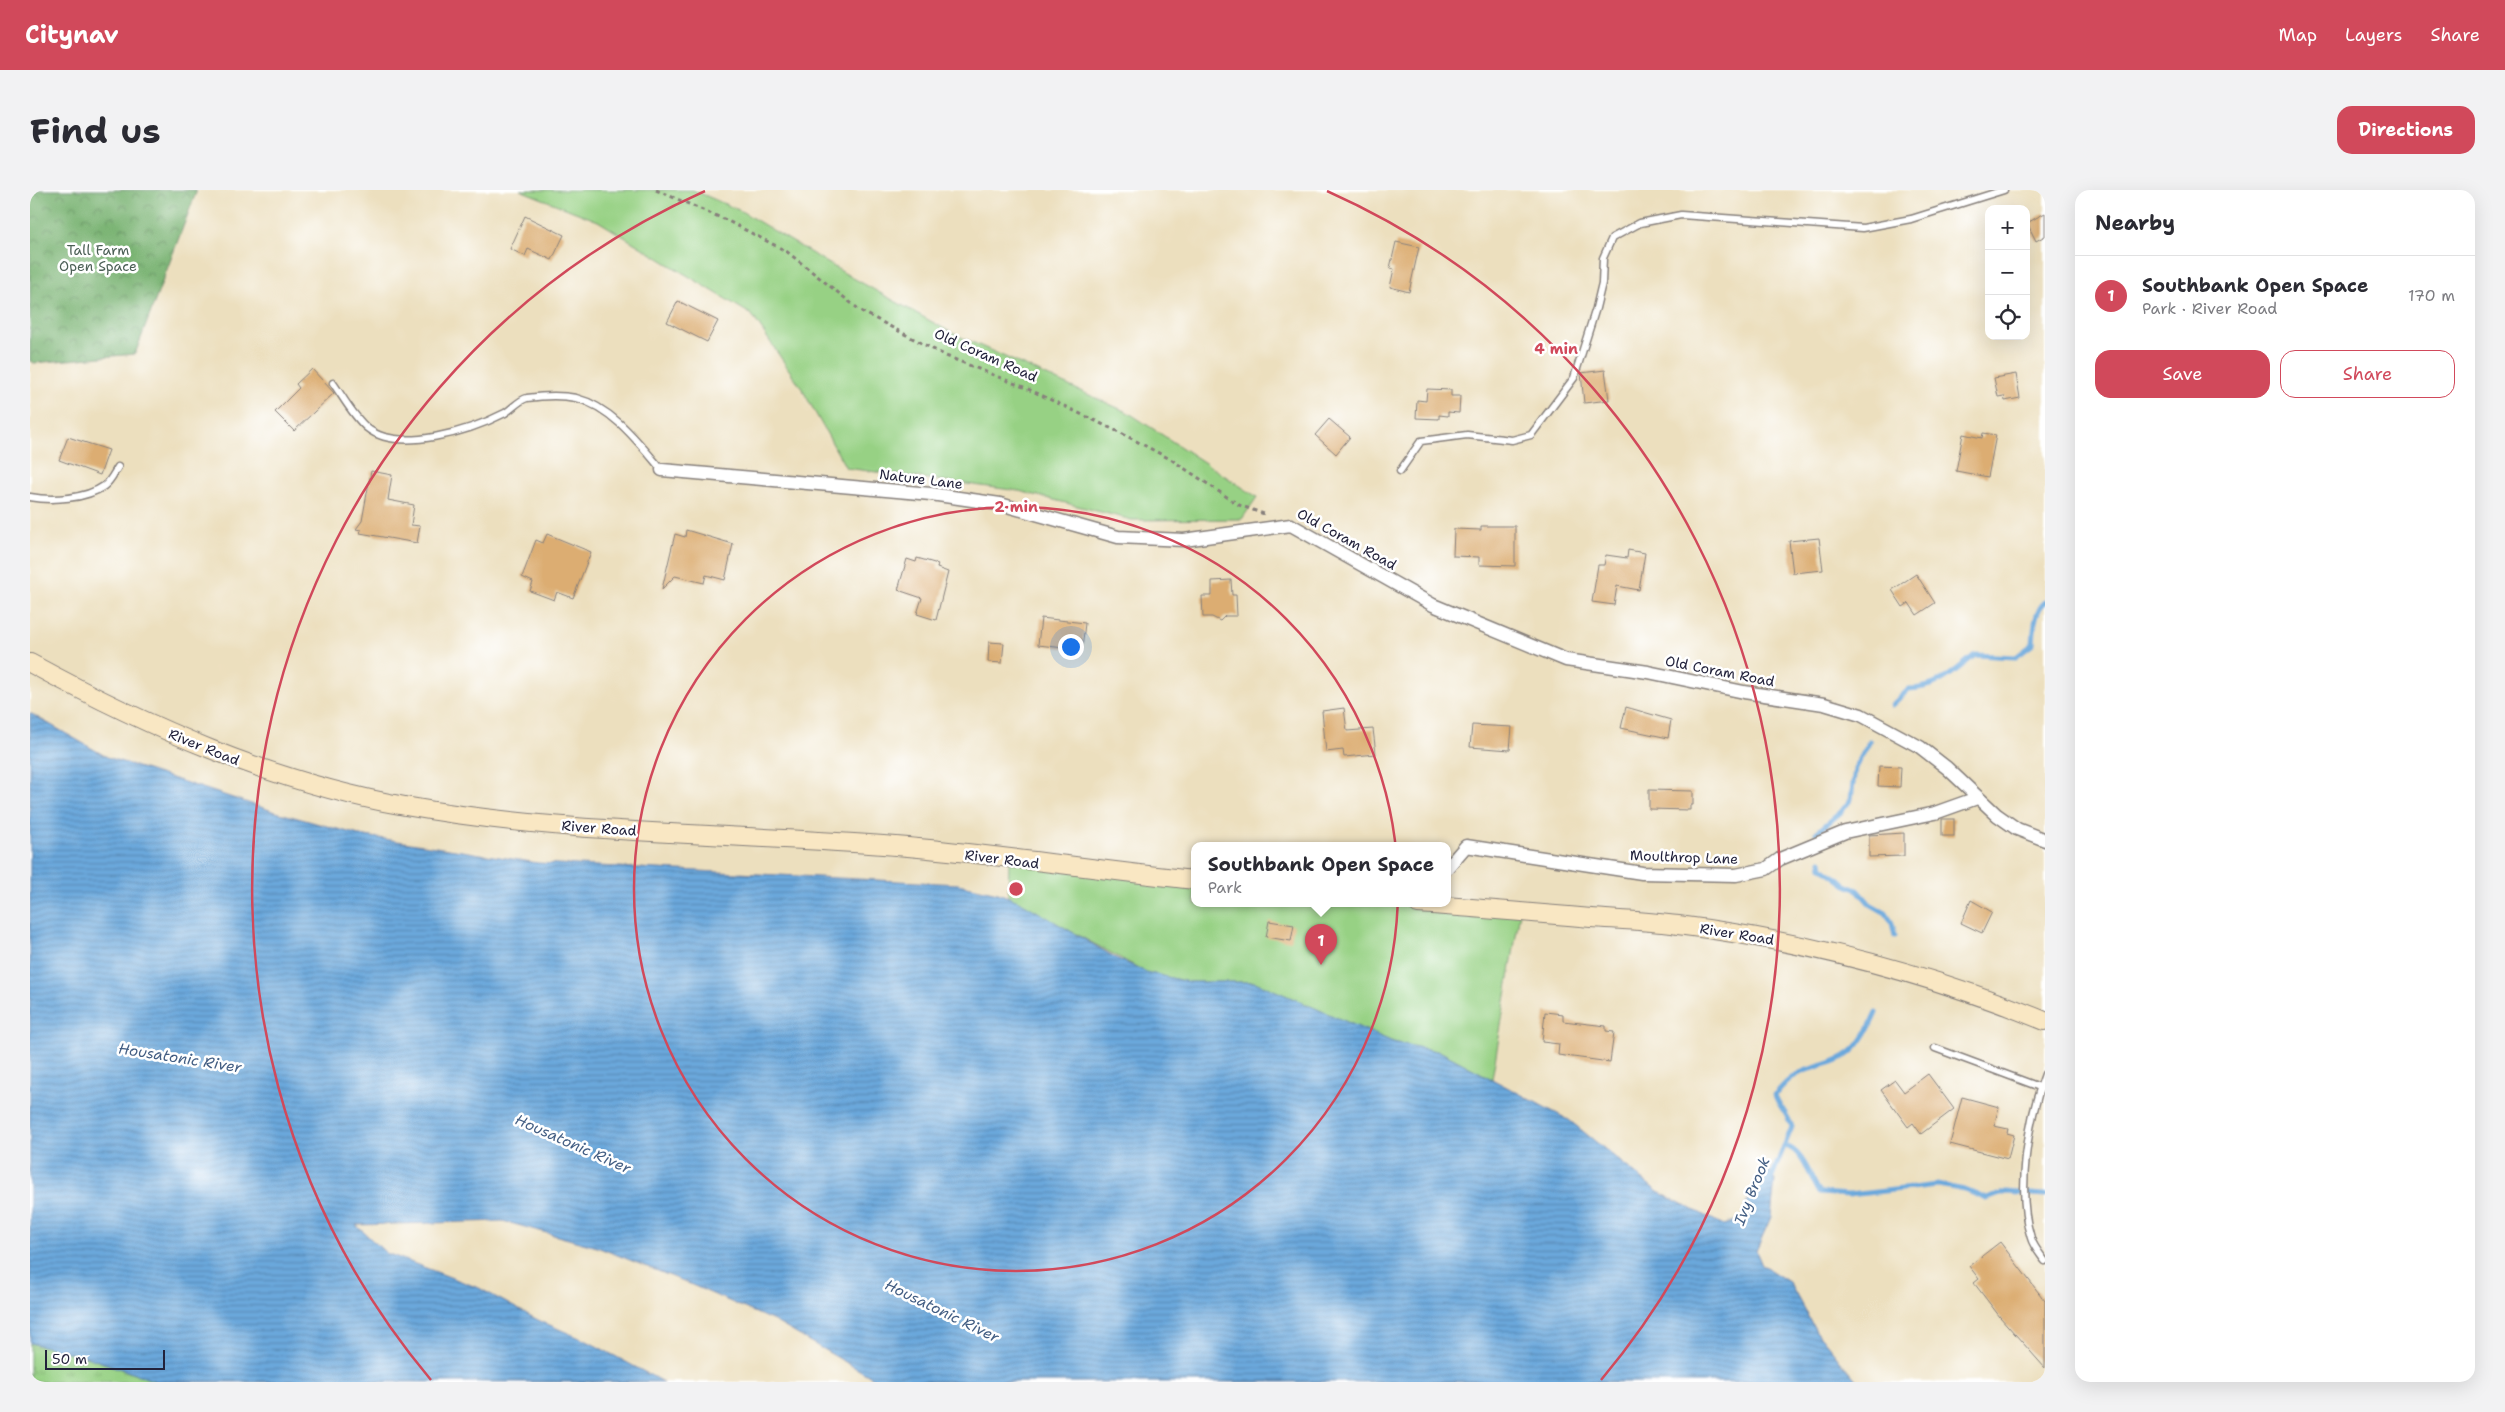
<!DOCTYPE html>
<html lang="en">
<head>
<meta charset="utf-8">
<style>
  :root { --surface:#fff; --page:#f2f2f3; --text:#2b2b33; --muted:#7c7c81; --line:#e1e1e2; --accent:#d1495b }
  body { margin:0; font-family:"Shantell Sans",sans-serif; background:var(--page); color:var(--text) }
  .controls { position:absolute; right:15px; top:15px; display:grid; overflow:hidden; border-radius:10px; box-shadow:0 5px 20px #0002 }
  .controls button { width:45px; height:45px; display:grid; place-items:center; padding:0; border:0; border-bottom:1px solid var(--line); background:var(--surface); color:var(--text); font:25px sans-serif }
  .scale { position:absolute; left:15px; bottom:12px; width:120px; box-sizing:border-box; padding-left:5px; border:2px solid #22223b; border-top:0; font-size:14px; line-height:18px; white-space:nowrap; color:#22223b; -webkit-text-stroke:4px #fff; paint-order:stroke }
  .you { position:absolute; left:1040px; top:456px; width:18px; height:18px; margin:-12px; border:4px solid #fff; border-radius:50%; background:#1a73e8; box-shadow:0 0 0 8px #1a73e833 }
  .badge { display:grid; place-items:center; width:32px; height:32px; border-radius:50%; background:var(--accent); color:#fff; font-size:16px; font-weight:700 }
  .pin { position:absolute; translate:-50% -41px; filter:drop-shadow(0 1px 2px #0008) }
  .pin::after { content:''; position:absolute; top:26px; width:18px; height:15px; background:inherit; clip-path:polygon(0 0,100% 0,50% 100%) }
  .popup { position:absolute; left:1161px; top:652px; width:260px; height:65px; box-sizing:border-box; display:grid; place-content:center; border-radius:10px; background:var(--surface); filter:drop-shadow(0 1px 4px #0005); font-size:16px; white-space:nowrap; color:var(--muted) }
  .popup b { font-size:19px; color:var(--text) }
  .popup::after { content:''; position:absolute; left:50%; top:100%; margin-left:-10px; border:10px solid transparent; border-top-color:var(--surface) }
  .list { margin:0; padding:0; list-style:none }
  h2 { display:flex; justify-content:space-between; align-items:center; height:65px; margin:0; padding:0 20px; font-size:21px }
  h2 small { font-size:16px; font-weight:400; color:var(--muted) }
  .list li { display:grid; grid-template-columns:32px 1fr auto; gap:15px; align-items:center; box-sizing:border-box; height:80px; padding:0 20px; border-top:1px solid var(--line) }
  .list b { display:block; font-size:19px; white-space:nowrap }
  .list p { margin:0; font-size:16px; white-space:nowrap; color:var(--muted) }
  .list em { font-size:16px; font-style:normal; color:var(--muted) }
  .actions { display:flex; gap:10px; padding:15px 20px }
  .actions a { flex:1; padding:11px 0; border:1px solid var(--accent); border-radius:15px; text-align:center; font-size:18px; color:var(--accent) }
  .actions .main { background:var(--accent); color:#fff }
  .icon { flex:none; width:28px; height:28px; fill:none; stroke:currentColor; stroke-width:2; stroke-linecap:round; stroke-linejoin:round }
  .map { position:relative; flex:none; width:2015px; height:1192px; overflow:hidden; border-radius:15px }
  header { display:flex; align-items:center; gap:30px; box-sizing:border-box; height:70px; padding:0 25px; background:var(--accent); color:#fff }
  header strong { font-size:24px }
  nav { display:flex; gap:28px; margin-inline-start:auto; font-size:18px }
  .intro { display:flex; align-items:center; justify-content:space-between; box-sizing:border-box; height:120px; padding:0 30px }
  h1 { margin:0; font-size:35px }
  .button { padding:12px 22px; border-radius:15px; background:var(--accent); color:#fff; font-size:18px; font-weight:700 }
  main { display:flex; gap:30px; padding:0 30px }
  aside { flex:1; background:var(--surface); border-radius:15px; box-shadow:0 5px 20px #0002 }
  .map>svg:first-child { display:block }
</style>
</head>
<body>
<header>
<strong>Citynav</strong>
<nav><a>Map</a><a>Layers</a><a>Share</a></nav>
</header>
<div class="intro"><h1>Find us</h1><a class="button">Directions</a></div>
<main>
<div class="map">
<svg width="2015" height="1192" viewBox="0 0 2015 1192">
  <defs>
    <pattern id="grass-tufts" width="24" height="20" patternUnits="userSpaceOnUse" patternTransform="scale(1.25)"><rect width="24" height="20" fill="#97d184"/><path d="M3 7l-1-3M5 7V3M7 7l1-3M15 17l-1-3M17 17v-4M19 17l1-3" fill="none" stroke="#82b373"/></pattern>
    <pattern id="forest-crowns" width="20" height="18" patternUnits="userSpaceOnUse" patternTransform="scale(1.25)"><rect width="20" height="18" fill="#79b372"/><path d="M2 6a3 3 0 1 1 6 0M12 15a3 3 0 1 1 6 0" fill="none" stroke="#63915f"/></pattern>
    <pattern id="water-rules" width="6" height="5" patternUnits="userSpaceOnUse" patternTransform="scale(1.25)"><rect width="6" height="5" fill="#6ba8dc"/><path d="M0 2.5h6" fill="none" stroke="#5888b4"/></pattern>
  </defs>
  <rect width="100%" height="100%" fill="#fff"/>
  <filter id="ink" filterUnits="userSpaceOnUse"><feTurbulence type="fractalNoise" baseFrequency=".02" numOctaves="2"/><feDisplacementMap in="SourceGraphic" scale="10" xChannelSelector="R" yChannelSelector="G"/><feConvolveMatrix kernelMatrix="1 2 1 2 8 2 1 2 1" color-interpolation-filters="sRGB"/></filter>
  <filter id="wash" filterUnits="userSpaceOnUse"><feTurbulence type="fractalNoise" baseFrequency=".0096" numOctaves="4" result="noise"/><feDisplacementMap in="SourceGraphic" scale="20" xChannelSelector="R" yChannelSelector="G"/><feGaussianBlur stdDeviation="1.12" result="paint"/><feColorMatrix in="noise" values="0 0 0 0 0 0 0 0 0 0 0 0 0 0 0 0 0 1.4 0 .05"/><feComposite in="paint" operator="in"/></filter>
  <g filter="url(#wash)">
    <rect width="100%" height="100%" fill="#ecdfbe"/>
    <path fill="url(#grass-tufts)" stroke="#5c7a60" d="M0,1153L54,1166L128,1192H0Z"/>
    <path fill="url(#forest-crowns)" stroke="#4e6a56" d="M0,0H167L105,164L4,173L0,171Z"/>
    <g fill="#97d184" stroke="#5c7a60">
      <path d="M490,0H663L711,21L816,84L922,143L1099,223L1227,307L1212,329L1102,330L989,301L816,278L772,199L722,125L568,31Z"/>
      <path d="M979,671L1165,690V714H1407L1490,722L1462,889L1411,862L1363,852L1225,792H1158L1116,782L978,707Z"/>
    </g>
    <path fill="url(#water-rules)" stroke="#46658c" d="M0,523L77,567L246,622L329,645L508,673L928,694L968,703L991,712L1086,768L1116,782L1158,792H1225L1363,852L1411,862L1539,930L1628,1002L1694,1035L1713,1028L1717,1012L1737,977L1745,990L1741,1027L1726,1061L1732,1075L1759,1092L1786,1141L1828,1192H850L744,1131L653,1091L567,1057L473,1031L326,1035L356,1063L449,1098L508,1130L559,1152L633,1192H128L54,1166L0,1153Z"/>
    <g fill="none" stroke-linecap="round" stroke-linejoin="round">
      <g stroke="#6ba8dc" stroke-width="5">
        <path d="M1862,515L1879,499C1909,498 1922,483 1945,465L1986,467L2003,454C2004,441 2004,421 2015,412"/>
        <path d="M1786,643L1811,622L1821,609L1825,578L1840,551"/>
        <path d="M1791,671L1792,677L1818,696L1828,700L1840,714L1856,723L1862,733L1865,746"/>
        <path d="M1754,956C1772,958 1781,989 1790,1003L1819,1005L1908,995L1935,1000L1957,1009L1976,1002L2015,1005"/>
        <path d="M1740,991L1762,937C1758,924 1749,917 1745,905C1751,897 1758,889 1768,884C1784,875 1806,875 1821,862C1833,852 1840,836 1846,823"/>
      </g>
    </g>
    <g id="blocks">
      <g fill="#dcad72">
        <path d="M2015,23V46L2006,51L1997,33Z"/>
        <path d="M495,26L534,45L522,70L498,59L495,66L480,59Z"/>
        <path d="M1366,52L1389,57L1379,102L1360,97L1364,79L1360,78Z"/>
        <path d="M648,111L688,131L677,152L637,132Z"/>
        <path d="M282,179L304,203L264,241L245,222L269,198L266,194Z"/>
        <path d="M1575,180L1579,210L1554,213L1551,183Z"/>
        <path d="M1986,184L1990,208L1975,211L1974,206L1968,207L1964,188Z"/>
        <path d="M1397,199L1421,200V206H1430L1429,223L1418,222V226L1409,225V229L1386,228L1387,210L1396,211Z"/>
        <path d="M1299,229L1320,247L1306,264L1285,245Z"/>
        <path d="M1953,243L1966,245L1958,287L1926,281L1933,244L1952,248Z"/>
        <path d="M38,247L79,260L70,285L29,270Z"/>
        <path d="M341,281L362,285L358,310L384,315L381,335L390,336L387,353L330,343L331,340L326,339L332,331Z"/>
        <path d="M1451,336H1485V376L1449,375V367L1423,366L1424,339L1451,340Z"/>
        <path d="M656,340L703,354L695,390L676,385L674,393L645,386L632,399L645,344L655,347Z"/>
        <path d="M517,344L561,362L543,408L527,402L524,410L500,401L503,392L492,387L506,350L513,353Z"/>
        <path d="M1789,348L1793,380L1763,383L1759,351Z"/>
        <path d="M1598,360L1615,363L1609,400L1587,396L1584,415L1562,412L1568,375H1574L1576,365L1597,368Z"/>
        <path d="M887,368L908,374L907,378L918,382L906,430L887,424L892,408L868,400L877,369L886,372Z"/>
        <path d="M1886,384L1905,413L1887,425L1879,413L1873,417L1862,400Z"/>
        <path d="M1201,390L1202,405H1206L1207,426H1195L1190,431L1182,427H1173L1172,406H1182V391Z"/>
        <path d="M1011,428L1055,433L1052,460L1008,455Z"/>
        <path d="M959,452L974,453L972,473L958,472Z"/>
        <path d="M1596,517L1641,530L1638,548L1591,538Z"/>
        <path d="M1314,518L1317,541L1343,539L1346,564L1314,567L1313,560L1296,562L1292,521Z"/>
        <path d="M1442,535L1482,537L1480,560L1440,557Z"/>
        <path d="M1849,576L1871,577L1870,597L1848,596Z"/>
        <path d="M1619,600L1663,601V615H1660V620L1619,619Z"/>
        <rect x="1912" y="629" width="12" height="17"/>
        <path d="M1874,643V666L1839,667V645Z"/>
        <path d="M1941,710L1962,722L1952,743L1931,733Z"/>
        <path d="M1239,731L1264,735L1261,751L1236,747Z"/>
        <path d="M1515,822L1533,824V831L1576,836V841L1584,842L1580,872L1528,865L1529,854L1512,852Z"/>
        <path d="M1898,884L1924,919L1891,944L1883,933L1878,937L1851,900L1865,890L1874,902Z"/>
        <path d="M1932,907L1969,917L1964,936L1978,939L1977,943L1984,945L1978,969L1920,954Z"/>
        <path d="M1970,1052L2015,1111V1178L1970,1127L1944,1093L1949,1089L1939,1076Z"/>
      </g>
    </g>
  </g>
  <g filter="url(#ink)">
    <use href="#blocks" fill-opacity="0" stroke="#87807c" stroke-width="1"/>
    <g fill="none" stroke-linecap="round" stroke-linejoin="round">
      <defs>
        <g id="service">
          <path d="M303,193C313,207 323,226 337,238C369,264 442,240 475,223C482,219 489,210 497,208C511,206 532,205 546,208C582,217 609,253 632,280"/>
          <path d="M1370,281L1391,251L1437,245L1482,250L1501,245L1544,188L1566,118L1572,93L1573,68L1582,48L1610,33L1651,25L1833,38L1881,29L1974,0"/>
          <path d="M0,307C22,311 56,309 74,296C80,292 84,283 88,277"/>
          <path d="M1905,858L2015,899"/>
          <path d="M2015,884C1998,930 1986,1001 2001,1048C2003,1056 2010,1064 2015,1071"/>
        </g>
        <g id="minor">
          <path d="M632,280L901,304L970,314L1088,347L1154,350L1261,335L1403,415L1536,470L1618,482L1714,502L1794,514L1831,525L1890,557L1917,578L1967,625L1987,639L2015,650"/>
          <path d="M1417,678L1436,656L1612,683L1706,685L1736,679L1750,669L1815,642L1905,623L1947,608"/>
        </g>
        <g id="secondary">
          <path d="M0,473C118,537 241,592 375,616C537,645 702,643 866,656C966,664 1065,680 1165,690"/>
          <path d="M1388,714C1446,718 1504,723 1561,728C1590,730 1619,731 1648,735C1775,751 1897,783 2015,831"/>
        </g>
      </defs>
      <use href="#service" stroke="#87807c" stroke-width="9"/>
      <use href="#minor" stroke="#87807c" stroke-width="15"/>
      <use href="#secondary" stroke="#87807c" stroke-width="20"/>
      <path stroke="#87807c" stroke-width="3" stroke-dasharray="4 4" stroke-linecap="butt" d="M626,0L696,30L756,61L831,121L916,166L996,198L1093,244L1142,270L1209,315L1234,324"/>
      <use href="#service" stroke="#fff" stroke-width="6"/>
      <use href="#minor" stroke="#fff" stroke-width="12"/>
      <use href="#secondary" stroke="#f9e7c3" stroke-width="18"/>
    </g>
  </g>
  <g fill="none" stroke="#d1495b" stroke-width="2.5">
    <circle cx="986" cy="699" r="382"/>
    <path d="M401 1190A764 764 0 0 1 675 1M1297 1A764 764 0 0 1 1571 1190"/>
  </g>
  <g text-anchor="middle" stroke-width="5" stroke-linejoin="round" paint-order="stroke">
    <g font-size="14" fill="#4b5f55" stroke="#fff">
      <text x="68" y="65">Tall Farm<tspan x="68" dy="16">Open Space</tspan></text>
    </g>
    <g font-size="14" fill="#22223b" stroke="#fff">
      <text transform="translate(956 165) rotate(24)" y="5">Old Coram Road</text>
      <text transform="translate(891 289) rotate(7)" y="5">Nature Lane</text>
      <text transform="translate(1317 349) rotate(29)" y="5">Old Coram Road</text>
      <text transform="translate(1690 481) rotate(11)" y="5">Old Coram Road</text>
      <text transform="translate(174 557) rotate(22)" y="5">River Road</text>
      <text transform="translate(569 638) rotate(4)" y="5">River Road</text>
      <text transform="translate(1654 667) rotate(2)" y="5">Moulthrop Lane</text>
      <text transform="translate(972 669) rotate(7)" y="5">River Road</text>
      <text transform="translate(1707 744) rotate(9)" y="5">River Road</text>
    </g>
    <g font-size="15" font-style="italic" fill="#435e83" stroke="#fff">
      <text transform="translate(150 868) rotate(9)" y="5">Housatonic River</text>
      <text transform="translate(543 954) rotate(24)" y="5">Housatonic River</text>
      <text transform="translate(1722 1001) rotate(-68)" y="5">Ivy Brook</text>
      <text transform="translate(912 1121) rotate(26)" y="5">Housatonic River</text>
    </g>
  </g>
  <circle cx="986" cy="699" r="8" fill="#d1495b" stroke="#fff" stroke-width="2.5"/>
  <g font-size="15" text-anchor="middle" font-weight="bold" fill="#d1495b" stroke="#fff" stroke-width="5" stroke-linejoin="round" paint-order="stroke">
    <text x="1526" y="164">4 min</text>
    <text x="986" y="322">2 min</text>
  </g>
</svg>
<div class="controls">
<button>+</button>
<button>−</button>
<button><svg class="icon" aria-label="locate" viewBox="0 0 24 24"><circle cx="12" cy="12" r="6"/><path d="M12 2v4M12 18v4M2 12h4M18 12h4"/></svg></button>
</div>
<div class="scale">50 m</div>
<div class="you"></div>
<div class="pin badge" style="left:1291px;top:775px">1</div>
<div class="popup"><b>Southbank Open Space</b>Park</div>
</div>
<aside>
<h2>Nearby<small></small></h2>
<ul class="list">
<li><span class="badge">1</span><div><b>Southbank Open Space</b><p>Park · River Road</p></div><em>170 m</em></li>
</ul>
<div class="actions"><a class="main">Save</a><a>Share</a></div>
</aside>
</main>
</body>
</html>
